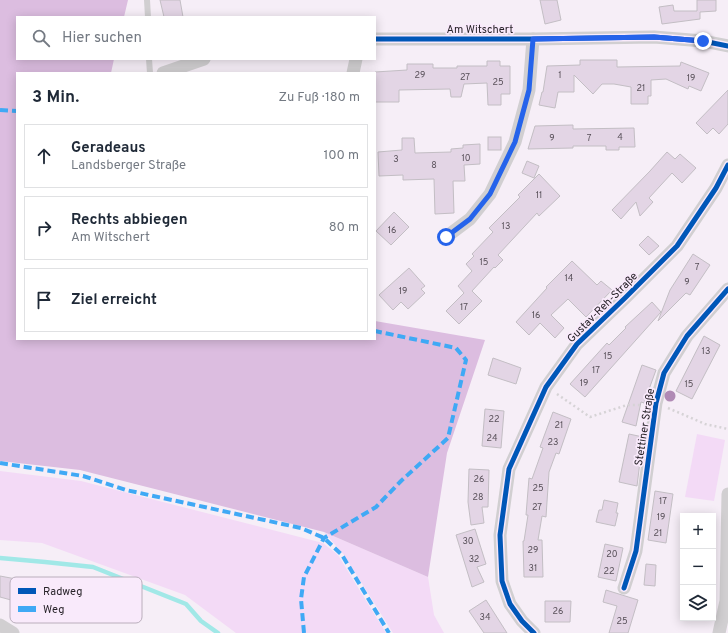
<!DOCTYPE html>
<html lang="de">
<head>
<meta charset="utf-8">
<style>
  :root { --surface:#fff; --page:#f6f6f7; --text:#1f2937; --muted:#747a83; --line:#e0e1e3 }
  body { margin:0; font-family:Overpass,sans-serif; background:var(--page); color:var(--text) }
  .controls { position:absolute; right:12px; bottom:12px; display:grid; overflow:hidden; border-radius:0px; box-shadow:0 2px 10px #0003 }
  .controls button { width:36px; height:36px; display:grid; place-items:center; padding:0; border:0; border-bottom:1px solid var(--line); background:var(--surface); color:var(--text); font:20px sans-serif }
  .stop { position:absolute; width:12px; height:12px; margin:-9px; border:3px solid #2563eb; border-radius:50%; background:#fff }
  .stop.end { background:#2563eb; border-color:#fff; box-shadow:0 1px 4px #0008 }
  .list { margin:0; padding:0; list-style:none }
  h2 { display:flex; justify-content:space-between; align-items:center; height:52px; margin:0; padding:0 16px; font-size:17px }
  h2 small { font-size:13px; font-weight:400; color:var(--muted) }
  .list li { display:grid; grid-template-columns:26px 1fr auto; gap:12px; align-items:center; box-sizing:border-box; height:64px; margin:0 8px 8px; padding:0 8px; border:1px solid var(--line); border-radius:0px }
  .list b { display:block; font-size:15px; white-space:nowrap }
  .list p { margin:0; font-size:13px; white-space:nowrap; color:var(--muted) }
  .list em { font-size:13px; font-style:normal; color:var(--muted) }
  .icon { flex:none; width:22px; height:22px; fill:none; stroke:currentColor; stroke-width:2; stroke-linecap:round; stroke-linejoin:round }
  .map { position:relative; flex:none; width:728px; height:633px; overflow:hidden }
  .search { position:absolute; background:var(--surface); box-shadow:0 2px 10px #0003; left:16px; top:16px; width:360px; height:44px; display:flex; align-items:center; gap:10px; box-sizing:border-box; padding:0 14px; border-radius:0px; color:var(--muted); font-size:15px }
  .panel { position:absolute; background:var(--surface); box-shadow:0 2px 10px #0003; left:16px; top:72px; width:360px; height:268px; border-radius:0px }
  .map>svg:first-child { display:block }
</style>
</head>
<body>
<div class="map">
<svg width="728" height="633" viewBox="0 0 728 633">
  <rect width="100%" height="100%" fill="#f6eef7"/>
  <g fill="#f3daf6">
    <path d="M697,434L725,440L714,501L685,497Z"/>
    <path d="M0,471L81,481L323,543L338,555L386,633H236L185,595L42,543L0,540Z"/>
    <path d="M324,532L428,577L434,615L444,633H393L344,555Z"/>
  </g>
  <path fill="#dcbde0" d="M0,0H128L124,17H17V59H114L111,73H17V339H375V321L485,340L447,453L428,577L324,532L80,470L0,461Z"/>
  <g fill="none" stroke-linecap="round" stroke-linejoin="round">
    <path stroke="#a1e8e7" stroke-width="4.5" d="M0,558L45,562L93,567L186,604L201,621L218,633"/>
  </g>
  <g fill="#e3d5e5" stroke="#c3bec4">
    <path d="M160,0H180L183,17H164Z"/>
    <path d="M540,0H557L561,20L545,24Z"/>
    <path d="M697,0H716V11L700,12V19L662,24L659,7L673,5L674,11H697Z"/>
    <path d="M580,60H617V67L680,66L681,62L709,73L701,91L689,86L688,89L666,79L651,80V96H648V104H631V87L614,84H602L593,94L574,75V92H558L555,108L539,105L542,92H543L547,66L580,65Z"/>
    <path d="M487,61H500V66H510V94H501V105H488L487,83L464,84L461,97H451L450,89L399,90V102H375V72L407,70V64H433V68H457V66H487Z"/>
    <path d="M728,90V124L719,134L713,128L707,134L696,123Z"/>
    <path d="M573,125V129L634,128L635,147H619V150H606V146H573V148L528,149L535,126Z"/>
    <rect x="488" y="137" width="13" height="13"/>
    <path d="M402,138H414L415,153L451,152V149L463,148V145L480,144V164L464,165L465,181H453L454,213L435,214L434,179L403,180V175L379,176L378,152L402,150Z"/>
    <path d="M667,152L675,159L680,154L696,168L682,183L672,173L649,198L653,202L640,216L636,202L621,219L612,210L650,171Z"/>
    <path d="M527,161L539,166L534,178L522,173Z"/>
    <path d="M539,174L560,196L539,216L537,213L498,255L503,260L495,268L494,267L472,291L482,301L459,324L446,311L464,293L458,286L472,271L466,264L474,256L472,254L493,232L489,228L520,197L518,195Z"/>
    <path d="M394,212L409,227L391,245L376,231Z"/>
    <path d="M648,236L659,246L649,255L639,245Z"/>
    <path d="M693,254L710,265L690,295L686,293L658,321L670,290Z"/>
    <path d="M572,261L597,285L601,281L612,290L586,317L568,299L551,315L564,328L555,338L540,323L529,335L516,322L547,288L546,287Z"/>
    <path d="M409,268L425,286L421,289L425,293L408,309L401,302L393,310L379,295Z"/>
    <path d="M652,302L661,312L585,397L570,384L607,343L609,345L626,328L625,327Z"/>
    <path d="M704,336L720,345L692,399L676,391Z"/>
    <path d="M493,358L521,368L516,384L488,375Z"/>
    <path d="M642,365L656,370L644,403L641,402L636,426L622,422Z"/>
    <path d="M485,409L504,411L501,448L482,446Z"/>
    <path d="M553,412L571,419L559,454L556,453L549,472L546,517L542,516L538,540H542L543,577H524L523,541H524L528,515H526L529,478L532,479L543,448L540,447Z"/>
    <path d="M629,434L643,437L637,486L619,482Z"/>
    <path d="M469,469L489,470L488,507H482L484,523L471,525L468,502Z"/>
    <path d="M655,491L673,494L666,543L648,540Z"/>
    <path d="M604,500L618,503L616,513H618L615,526L596,522L599,510H602Z"/>
    <path d="M475,529L486,564L477,567L484,582L472,587L456,535Z"/>
    <path d="M605,544L623,548L616,581L598,577Z"/>
    <path d="M646,564L656,565L655,586L644,585Z"/>
    <path d="M0,576L16,579L11,600L0,597Z"/>
    <path d="M606,590L638,600L628,633H609L617,606L603,602Z"/>
    <path d="M486,600L507,633H484L469,611Z"/>
    <path d="M545,601H571L570,622H545Z"/>
  </g>
  <g fill="none" stroke-linecap="round" stroke-linejoin="round">
    <g stroke="#d6d3d6" stroke-width="2.5" stroke-dasharray="2 3" stroke-linecap="butt">
      <path d="M557,394L590,417L627,405H642"/>
      <path d="M668,408L705,424L728,429"/>
    </g>
    <g stroke="#d1cfd1" stroke-width="6">
      <path d="M147,0L148,17"/>
      <path d="M149,59L150,73"/>
    </g>
    <g stroke="#d1cfd1" stroke-width="13">
      <path d="M375,39H533L654,37L703,41L728,46"/>
      <path d="M163,73L204,59"/>
      <path d="M353,73L356,59"/>
      <path d="M446,237L470,219L490,194L515,142L529,90L533,39"/>
      <path d="M624,588L636,551L656,403L664,373L687,336L728,289"/>
      <path d="M0,625L13,633"/>
      <path d="M534,633L522,621L510,604L502,581L500,535L509,469L546,387L577,344L625,298L677,246L716,188L728,165"/>
      <path d="M719,633L726,601L728,494"/>
    </g>
    <g stroke="#3fa9f5" stroke-width="4" stroke-dasharray="8 4" stroke-linecap="butt">
      <path d="M0,110L17,111"/>
      <path d="M0,463L83,476L126,490L301,528L324,538L342,555L389,633"/>
      <path d="M304,633L301,599L304,577L324,538L376,507L401,481L448,438L466,360L456,348L375,331"/>
    </g>
    <defs>
      <g id="cycleway">
        <path d="M375,39H533L654,37L703,41L728,46"/>
        <path d="M624,588L636,551L656,403L664,373L687,336L728,289"/>
        <path d="M534,633L522,621L510,604L502,581L500,535L509,469L546,387L577,344L625,298L677,246L716,188L728,165"/>
      </g>
    </defs>
    <use href="#cycleway" stroke="#f9eafb" stroke-width="8"/>
    <use href="#cycleway" stroke="#0057b8" stroke-width="5"/>
  </g>
  <circle fill="#b08ab5" cx="670" cy="396" r="5.5"/>
  <g fill="none" stroke-linecap="round" stroke-linejoin="round">
    <path stroke="#2563eb" stroke-width="5" d="M446,237L470,219L490,194L515,142L529,90L533,39L654,37L703,41"/>
  </g>
  <g text-anchor="middle" stroke-width="3.5" stroke-linejoin="round" paint-order="stroke">
    <g font-size="9" fill="#585059">
      <text x="420" y="78">29</text>
      <text x="560" y="78">1</text>
      <text x="465" y="80">27</text>
      <text x="691" y="81">19</text>
      <text x="498" y="85">25</text>
      <text x="641" y="91">21</text>
      <text x="620" y="140">4</text>
      <text x="552" y="141">9</text>
      <text x="589" y="141">7</text>
      <text x="466" y="161">10</text>
      <text x="396" y="162">3</text>
      <text x="434" y="168">8</text>
      <text x="539" y="198">11</text>
      <text x="506" y="229">13</text>
      <text x="392" y="233">16</text>
      <text x="484" y="265">15</text>
      <text x="697" y="270">7</text>
      <text x="569" y="281">14</text>
      <text x="687" y="285">9</text>
      <text x="403" y="294">19</text>
      <text x="464" y="310">17</text>
      <text x="536" y="318">16</text>
      <text x="706" y="354">13</text>
      <text x="608" y="359">15</text>
      <text x="596" y="373">17</text>
      <text x="584" y="386">19</text>
      <text x="689" y="387">15</text>
      <text x="494" y="422">22</text>
      <text x="559" y="428">21</text>
      <text x="492" y="441">24</text>
      <text x="553" y="445">23</text>
      <text x="479" y="482">26</text>
      <text x="538" y="491">25</text>
      <text x="478" y="500">28</text>
      <text x="663" y="504">17</text>
      <text x="537" y="510">27</text>
      <text x="661" y="520">19</text>
      <text x="658" y="536">21</text>
      <text x="468" y="544">30</text>
      <text x="533" y="553">29</text>
      <text x="612" y="557">20</text>
      <text x="474" y="562">32</text>
      <text x="533" y="571">31</text>
      <text x="609" y="574">22</text>
      <text x="558" y="614">26</text>
      <text x="485" y="620">34</text>
      <text x="622" y="624">25</text>
    </g>
    <g font-size="11" fill="#282329" stroke="#f9eafb">
      <text x="480" y="33">Am Witschert</text>
      <text transform="translate(602 307) rotate(-45)" y="4">Gustav-Reh-Straße</text>
      <text transform="translate(644 427) rotate(-81)" y="4">Stettiner Straße</text>
    </g>
  </g>
  <rect x="10" y="577" width="132" height="46" rx="6" fill="#f9eafb" stroke="#baaebc" stroke-width="1"/>
  <rect x="18" y="588" width="18" height="6" fill="#0057b8"/>
  <rect x="18" y="606" width="18" height="6" fill="#3fa9f5"/>
  <g font-size="11" fill="#282329">
    <text x="43" y="595">Radweg</text>
    <text x="43" y="613">Weg</text>
  </g>
</svg>
<div class="controls">
<button>+</button>
<button>−</button>
<button><svg class="icon" aria-label="layers" viewBox="0 0 24 24"><path d="M12 4l9 5-9 5-9-5zM3 14l9 5 9-5"/></svg></button>
</div>
<div class="stop" style="left:446px;top:237px"></div>
<div class="stop end" style="left:703px;top:41px"></div>
<div class="search"><svg class="icon" aria-label="search" viewBox="0 0 24 24"><circle cx="10" cy="10" r="6"/><path d="M15 15l6 6"/></svg>Hier suchen</div>
<section class="panel">
<h2>3 Min.<small>Zu Fuß · 180 m</small></h2>
<ul class="list">
<li><svg class="icon" aria-label="ahead" viewBox="0 0 24 24"><path d="M12 20V5M6 11l6-6 6 6"/></svg><div><b>Geradeaus</b><p>Landsberger Straße</p></div><em>100 m</em></li>
<li><svg class="icon" aria-label="right" viewBox="0 0 24 24"><path d="M7 20v-9h11M14 6l5 5-5 5"/></svg><div><b>Rechts abbiegen</b><p>Am Witschert</p></div><em>80 m</em></li>
<li><svg class="icon" aria-label="arrive" viewBox="0 0 24 24"><path d="M6 21V4h12l-3 4 3 4H6"/></svg><div><b>Ziel erreicht</b></div></li>
</ul>
</section>
</div>
</body>
</html>
